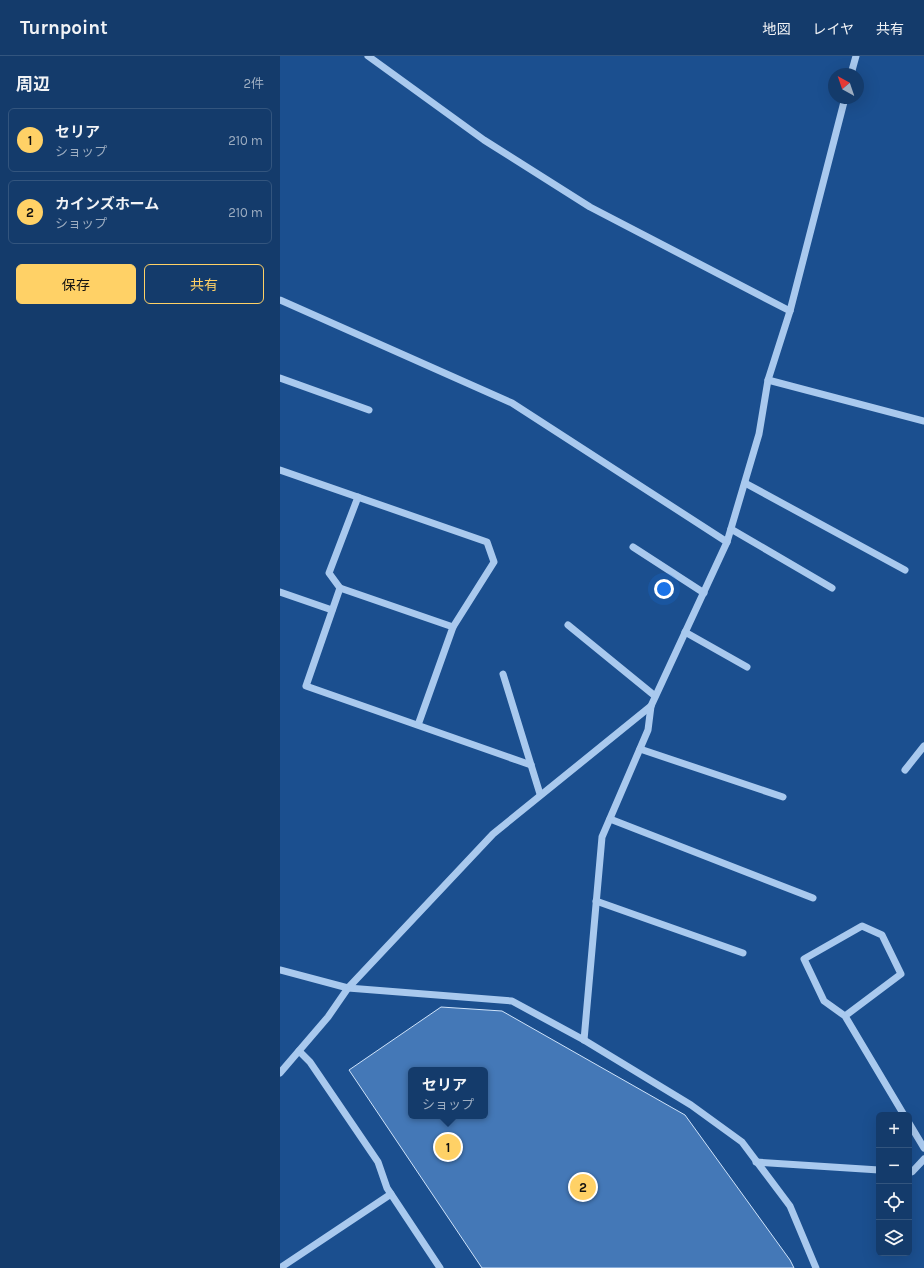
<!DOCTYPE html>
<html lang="ja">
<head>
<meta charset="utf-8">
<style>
  :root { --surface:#143b6b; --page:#1d4271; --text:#f1f3f6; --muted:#9dadc1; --line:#33557e; --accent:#ffd166 }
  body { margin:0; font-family:Karla,"Noto Sans JP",sans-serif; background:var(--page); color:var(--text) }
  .controls { position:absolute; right:12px; bottom:12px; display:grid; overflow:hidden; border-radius:6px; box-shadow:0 4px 16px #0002 }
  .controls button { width:36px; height:36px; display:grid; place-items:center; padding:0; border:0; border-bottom:1px solid var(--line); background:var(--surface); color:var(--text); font:20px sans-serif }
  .compass { position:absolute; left:548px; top:12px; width:36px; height:36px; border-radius:50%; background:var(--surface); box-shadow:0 4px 16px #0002; rotate:320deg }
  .you { position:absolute; left:384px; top:533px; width:14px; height:14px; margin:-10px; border:3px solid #fff; border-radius:50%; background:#1a73e8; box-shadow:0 0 0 6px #1a73e833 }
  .badge { display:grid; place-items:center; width:26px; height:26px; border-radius:50%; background:var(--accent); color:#111; font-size:13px; font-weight:700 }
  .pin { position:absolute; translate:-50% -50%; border:2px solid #fff; box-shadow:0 1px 4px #0006 }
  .popup { position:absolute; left:128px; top:1011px; width:80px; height:52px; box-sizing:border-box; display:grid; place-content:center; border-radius:6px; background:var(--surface); filter:drop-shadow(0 1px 3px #0005); font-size:13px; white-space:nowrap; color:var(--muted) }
  .popup b { font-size:15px; color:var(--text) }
  .popup::after { content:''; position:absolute; left:50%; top:100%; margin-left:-8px; border:8px solid transparent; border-top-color:var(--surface) }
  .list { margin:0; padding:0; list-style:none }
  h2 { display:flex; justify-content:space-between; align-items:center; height:52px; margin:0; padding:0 16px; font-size:17px }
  h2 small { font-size:13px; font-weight:400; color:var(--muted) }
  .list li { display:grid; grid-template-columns:26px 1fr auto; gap:12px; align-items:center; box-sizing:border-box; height:64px; margin:0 8px 8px; padding:0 8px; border:1px solid var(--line); border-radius:6px }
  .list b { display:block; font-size:15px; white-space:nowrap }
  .list p { margin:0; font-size:13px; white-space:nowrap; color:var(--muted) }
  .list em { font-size:13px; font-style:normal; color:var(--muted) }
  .actions { display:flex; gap:8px; padding:12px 16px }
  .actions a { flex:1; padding:9px 0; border:1px solid var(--accent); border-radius:6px; text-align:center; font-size:14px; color:var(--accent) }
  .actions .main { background:var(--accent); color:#111 }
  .icon { flex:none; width:22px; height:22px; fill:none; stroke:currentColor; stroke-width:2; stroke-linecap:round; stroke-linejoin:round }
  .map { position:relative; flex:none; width:644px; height:1212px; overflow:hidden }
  header { display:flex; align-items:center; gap:24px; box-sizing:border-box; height:56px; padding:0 20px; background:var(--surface); border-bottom:1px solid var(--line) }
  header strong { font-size:19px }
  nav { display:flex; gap:22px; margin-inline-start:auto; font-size:14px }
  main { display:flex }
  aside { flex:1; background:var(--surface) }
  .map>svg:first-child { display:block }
</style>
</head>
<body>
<header>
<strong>Turnpoint</strong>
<nav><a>地図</a><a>レイヤ</a><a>共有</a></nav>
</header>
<main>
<aside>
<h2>周辺<small>2件</small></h2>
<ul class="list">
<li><span class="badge">1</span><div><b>セリア</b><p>ショップ</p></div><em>210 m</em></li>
<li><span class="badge">2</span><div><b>カインズホーム</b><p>ショップ</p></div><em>210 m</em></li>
</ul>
<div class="actions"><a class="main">保存</a><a>共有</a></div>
</aside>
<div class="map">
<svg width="644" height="1212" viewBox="0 0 644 1212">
  <rect width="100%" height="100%" fill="#1b4f8f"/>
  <path fill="#4478b7" stroke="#cfe3fa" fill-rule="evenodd" d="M161,951L222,955L405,1059L510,1204L514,1212H202L69,1014ZM131,1014H205V1060H131Z"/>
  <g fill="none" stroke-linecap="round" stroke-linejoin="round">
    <g stroke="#a9c9ee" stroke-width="7">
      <path d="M88,0L204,84L310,151L510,255"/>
      <path d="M571,18L576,0"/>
      <path d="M0,244L232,347L447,486"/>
      <path d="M0,322L89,354"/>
      <path d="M488,324L644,365"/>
      <path d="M0,414L207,486L214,506L173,571"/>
      <path d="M465,427L625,514"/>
      <path d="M451,473L552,532"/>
      <path d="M353,491L424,537"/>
      <path d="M60,532L49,517L78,441"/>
      <path d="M0,536L52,554"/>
      <path d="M288,569L375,640"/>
      <path d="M405,576L467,611"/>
      <path d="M223,618L260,738"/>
      <path d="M138,669L173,571L60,532L26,630L251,709"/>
      <path d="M360,693L503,741"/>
      <path d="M625,714L644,690"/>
      <path d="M330,763L533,842"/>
      <path d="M316,845L463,897"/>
      <path d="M0,914L68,932L232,945L304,984L411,1049L462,1086L510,1150L536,1212"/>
      <path d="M565,960L621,918L602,879L582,870L524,903L544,945L565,960L624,1059"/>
      <path d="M304,984L322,781L368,674L371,650L447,486L479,378L488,324L510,255L565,42"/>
      <path d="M19,995L30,1006L98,1106L107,1132L160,1212"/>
      <path d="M0,1017L48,961L68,932L213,778L371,650"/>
      <path d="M629,1067L644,1092"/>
      <path d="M476,1106L599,1114"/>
      <path d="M629,1116H632L644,1103"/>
      <path d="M0,1212L111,1138"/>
    </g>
  </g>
</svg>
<div class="controls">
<button>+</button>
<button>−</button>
<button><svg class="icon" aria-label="locate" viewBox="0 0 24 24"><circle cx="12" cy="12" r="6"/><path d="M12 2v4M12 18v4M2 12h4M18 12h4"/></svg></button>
<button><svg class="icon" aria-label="layers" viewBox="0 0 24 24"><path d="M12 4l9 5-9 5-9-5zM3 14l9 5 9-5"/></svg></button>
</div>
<svg class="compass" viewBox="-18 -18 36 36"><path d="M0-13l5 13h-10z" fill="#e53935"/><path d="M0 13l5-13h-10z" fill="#9dadc1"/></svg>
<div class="you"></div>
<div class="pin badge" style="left:168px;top:1091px">1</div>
<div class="popup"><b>セリア</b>ショップ</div>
<div class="pin badge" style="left:303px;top:1131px">2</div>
</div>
</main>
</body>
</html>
